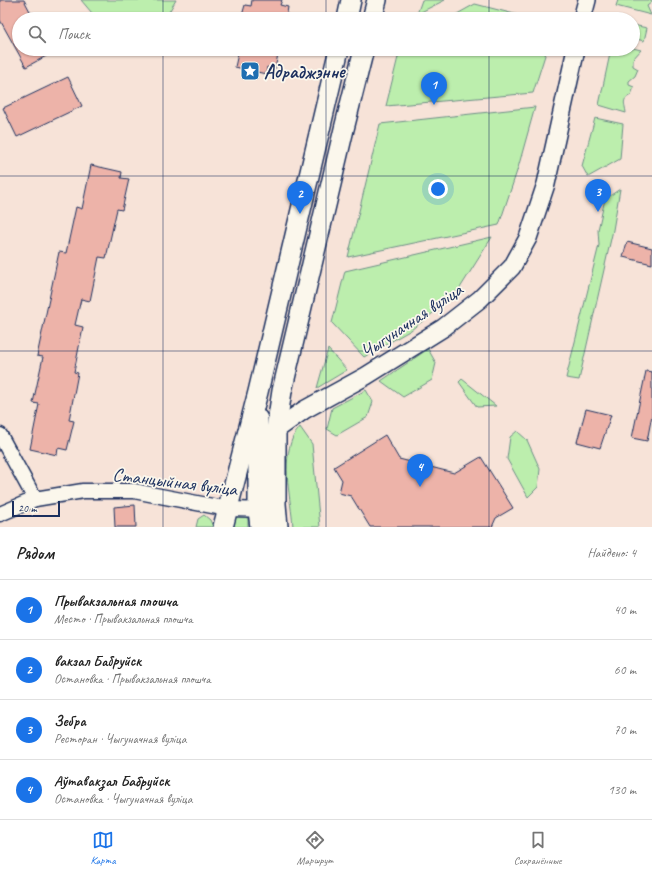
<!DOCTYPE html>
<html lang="ru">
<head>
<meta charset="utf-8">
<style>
  :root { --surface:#fff; --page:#f6f6f6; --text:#222; --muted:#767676; --line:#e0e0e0; --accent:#1a73e8 }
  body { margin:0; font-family:Caveat,sans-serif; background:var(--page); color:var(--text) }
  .scale { position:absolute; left:12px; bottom:10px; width:48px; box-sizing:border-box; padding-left:4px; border:2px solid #1b2f5e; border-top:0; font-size:11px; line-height:14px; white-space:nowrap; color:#1b2f5e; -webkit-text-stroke:3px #fbf7ec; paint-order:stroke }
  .you { position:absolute; left:438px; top:189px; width:14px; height:14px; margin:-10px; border:3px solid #fff; border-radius:50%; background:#1a73e8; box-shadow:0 0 0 6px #1a73e833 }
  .badge { display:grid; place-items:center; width:26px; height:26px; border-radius:50%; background:var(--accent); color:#fff; font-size:13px; font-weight:700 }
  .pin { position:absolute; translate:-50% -33px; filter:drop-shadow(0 1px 2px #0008) }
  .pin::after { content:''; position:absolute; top:21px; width:14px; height:12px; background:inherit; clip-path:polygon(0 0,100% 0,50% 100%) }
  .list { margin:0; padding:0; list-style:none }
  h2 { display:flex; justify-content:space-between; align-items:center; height:52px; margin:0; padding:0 16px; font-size:17px }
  h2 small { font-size:13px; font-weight:400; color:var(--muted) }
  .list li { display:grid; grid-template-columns:26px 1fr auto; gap:12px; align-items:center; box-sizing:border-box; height:60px; padding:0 16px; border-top:1px solid var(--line) }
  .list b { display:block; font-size:15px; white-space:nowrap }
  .list p { margin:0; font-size:13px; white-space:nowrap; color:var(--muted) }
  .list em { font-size:13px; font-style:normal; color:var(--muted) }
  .icon { flex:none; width:22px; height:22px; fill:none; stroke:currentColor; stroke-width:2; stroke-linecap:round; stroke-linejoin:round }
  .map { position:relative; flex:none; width:652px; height:527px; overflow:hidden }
  .search { position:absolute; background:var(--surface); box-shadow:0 1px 3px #0004; left:12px; right:12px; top:12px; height:44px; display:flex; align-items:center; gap:10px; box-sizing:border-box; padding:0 14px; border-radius:22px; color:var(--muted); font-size:15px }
  .sheet { height:292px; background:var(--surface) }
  nav { display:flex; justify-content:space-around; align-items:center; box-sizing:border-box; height:56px; border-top:1px solid var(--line); background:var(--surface); font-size:11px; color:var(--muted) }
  nav a { display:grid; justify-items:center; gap:2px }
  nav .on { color:var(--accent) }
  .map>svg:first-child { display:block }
</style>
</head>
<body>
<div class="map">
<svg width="652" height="527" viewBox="0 0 652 527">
  <rect width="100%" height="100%" fill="#f7e3d8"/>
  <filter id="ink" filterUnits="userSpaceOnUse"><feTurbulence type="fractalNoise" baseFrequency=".025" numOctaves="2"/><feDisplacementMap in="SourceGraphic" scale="8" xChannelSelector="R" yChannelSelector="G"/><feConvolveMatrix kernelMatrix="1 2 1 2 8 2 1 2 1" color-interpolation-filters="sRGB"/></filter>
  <g filter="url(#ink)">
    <g fill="#bceead" stroke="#6c8e86">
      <path d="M81,0H176L166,17L150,14L146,19H97Z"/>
      <path d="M422,0H445L417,14Z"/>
      <path d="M618,0H652V2L647,6L651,15L616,6Z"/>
      <path d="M475,4L534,19H448Z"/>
      <path d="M633,25L647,28L644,41L633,38Z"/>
      <path d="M633,48L641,50L633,59V66L638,69L635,76L629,81V85L634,87L631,95C621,100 625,103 626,113L599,105L611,49H633Z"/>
      <path d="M400,49H547L533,93L386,106Z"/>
      <path d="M535,107L518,168L499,225L348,257L380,124Z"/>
      <path d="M595,118L623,124L620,159L588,177L582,166Z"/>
      <path d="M620,189L613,230L579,380L566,378L599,245L598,230L605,199Z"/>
      <path d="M492,237L460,288L433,313L411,330L364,357L332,323L345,271Z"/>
      <path d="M328,349L347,370L317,388Z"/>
      <path d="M428,349L436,363L432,380L403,397L381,381Z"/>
      <path d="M462,379L496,406L477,407L459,382Z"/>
      <path d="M366,390L373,402L368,417L337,435L327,429L332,408Z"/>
      <path d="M300,427L312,444L320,527H293C291,498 281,464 293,437C295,433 298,430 300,427Z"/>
      <path d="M517,431L527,440L540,469L538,487L528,497L507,459L510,437Z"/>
      <path d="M237,514H245L248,520V527H232Z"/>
      <path d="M204,515L210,520L213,527H196L198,519Z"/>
    </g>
    <g fill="#edb3a9" stroke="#1b2f5e">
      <path d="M0,0H24L34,19H19V49H59L26,67L0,20Z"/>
      <path d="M252,0H282L280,5L288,7L286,19H241L245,5L251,6Z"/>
      <path d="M239,49H279L275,69L267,67L266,74L235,67Z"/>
      <path d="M68,77L82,106L17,137L3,108Z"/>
      <path d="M91,165L122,172L121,178L129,179L122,210L117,209L106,258L99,257L90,301L81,299L75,325L83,327L74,372L78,373L69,420L74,421L67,450L58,448L57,455L30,449L39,404L33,403L43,357L37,356L59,252L66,253L76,207L82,209Z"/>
      <path d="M627,242L652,248V264L623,257Z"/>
      <path d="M646,371L652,372V415L647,441L632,438Z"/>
      <path d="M586,409L611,415L600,448L577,442Z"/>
      <path d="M385,435L399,459L454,473L481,457L513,508L496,518L492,527H370L351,496L339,493L342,480L334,467Z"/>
      <path d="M135,505L136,527H115L114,507Z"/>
    </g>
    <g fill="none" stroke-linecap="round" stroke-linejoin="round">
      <defs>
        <g id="minor">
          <path d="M0,435L35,499"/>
          <path d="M0,514L35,499L83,491H134L228,509L266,510"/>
        </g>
        <g id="tertiary">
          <path d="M582,19L587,0"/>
          <path d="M276,430L304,410L366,376L443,328L480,299L512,267L528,238L546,184L576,49"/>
        </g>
        <g id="secondary">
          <path d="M347,19L351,0"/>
          <path d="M372,19L377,0"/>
          <path d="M258,419V510L260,527"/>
          <path d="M223,527L258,392L339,49"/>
          <path d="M278,527L276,504V430L282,391L344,129L364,49"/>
        </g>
      </defs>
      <use href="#minor" stroke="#1b2f5e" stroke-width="17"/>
      <use href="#tertiary" stroke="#1b2f5e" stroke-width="20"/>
      <use href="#secondary" stroke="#1b2f5e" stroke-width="22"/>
      <use href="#minor" stroke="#fbf7ec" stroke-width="14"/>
      <use href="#tertiary" stroke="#fbf7ec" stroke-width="17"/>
      <use href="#secondary" stroke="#fbf7ec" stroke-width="19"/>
    </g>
  </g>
  <path fill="none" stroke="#1b2f5e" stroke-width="1" stroke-opacity="0.55" d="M163,0V19M326,0V19M489,0V19M163,49V527M326,49V527M489,49V527M0,176H652M0,351H652"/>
  <defs>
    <symbol id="sight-square" viewBox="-11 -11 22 22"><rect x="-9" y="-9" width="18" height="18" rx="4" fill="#1f6fb2" stroke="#fbf7ec"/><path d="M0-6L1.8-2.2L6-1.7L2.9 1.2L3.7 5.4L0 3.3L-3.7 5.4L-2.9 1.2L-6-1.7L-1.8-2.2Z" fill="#fff"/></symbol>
  </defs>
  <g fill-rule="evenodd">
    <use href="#sight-square" x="239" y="60" width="22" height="22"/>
  </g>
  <g text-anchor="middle" stroke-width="3.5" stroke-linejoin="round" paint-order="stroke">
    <g font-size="19" font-weight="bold" fill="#1b2f5e" stroke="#fbf7ec" text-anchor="start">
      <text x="264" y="78">Адраджэнне</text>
    </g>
    <g font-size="19" fill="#1b2f5e" stroke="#fbf7ec">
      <text transform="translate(411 320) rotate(-34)" y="7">Чыгуначная вуліца</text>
      <text transform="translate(175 481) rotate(7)" y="7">Станцыйная вуліца</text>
    </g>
  </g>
</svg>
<div class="scale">20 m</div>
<div class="you"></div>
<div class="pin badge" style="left:434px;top:105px">1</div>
<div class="pin badge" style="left:300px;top:214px">2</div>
<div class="pin badge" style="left:598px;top:212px">3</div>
<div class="pin badge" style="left:420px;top:487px">4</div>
<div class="search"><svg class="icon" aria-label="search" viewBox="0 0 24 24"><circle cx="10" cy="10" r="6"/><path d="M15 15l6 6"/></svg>Поиск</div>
</div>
<section class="sheet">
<h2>Рядом<small>Найдено: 4</small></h2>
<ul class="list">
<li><span class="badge">1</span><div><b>Прывакзальная плошча</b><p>Место · Прывакзальная плошча</p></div><em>40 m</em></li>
<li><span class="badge">2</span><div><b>вакзал Бабруйск</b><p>Остановка · Прывакзальная плошча</p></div><em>60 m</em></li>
<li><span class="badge">3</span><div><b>Зебра</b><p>Ресторан · Чыгуначная вуліца</p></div><em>70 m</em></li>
<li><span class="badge">4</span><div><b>Аўтавакзал Бабруйск</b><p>Остановка · Чыгуначная вуліца</p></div><em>130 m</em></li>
</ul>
</section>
<nav>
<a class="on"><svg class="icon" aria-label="map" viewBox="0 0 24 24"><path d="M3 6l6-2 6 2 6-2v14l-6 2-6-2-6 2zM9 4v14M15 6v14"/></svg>Карта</a>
<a><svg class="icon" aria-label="directions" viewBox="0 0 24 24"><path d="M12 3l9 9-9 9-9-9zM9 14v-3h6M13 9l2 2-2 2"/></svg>Маршрут</a>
<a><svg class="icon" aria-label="saved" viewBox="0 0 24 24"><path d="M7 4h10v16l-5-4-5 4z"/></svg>Сохранённые</a>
</nav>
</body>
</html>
